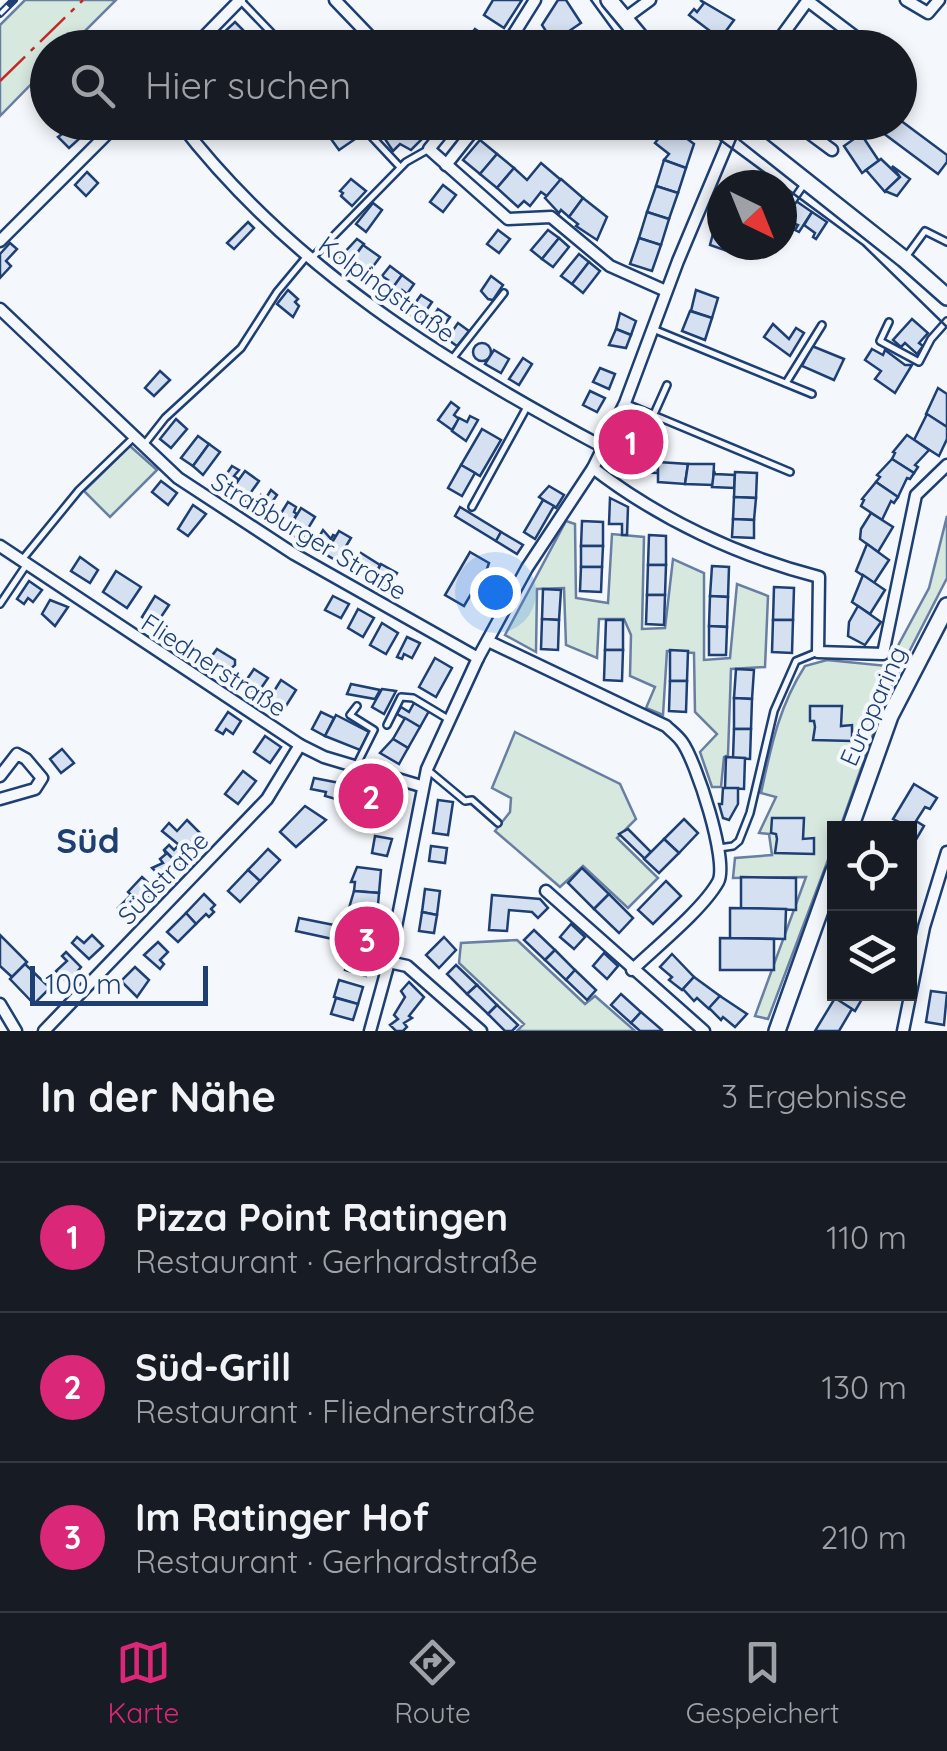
<!DOCTYPE html>
<html lang="de">
<head>
<meta charset="utf-8">
<style>
  :root { --surface:#171b24; --page:#242831; --text:#f1f3f6; --muted:#9ea1a6; --line:#363941; --accent:#db2777 }
  body { margin:0; font-family:Quicksand,sans-serif; background:var(--page); color:var(--text) }
  .controls { position:absolute; right:30px; bottom:30px; display:grid; overflow:hidden; border-radius:0px; box-shadow:0 5px 15px #0003 }
  .controls button { width:90px; height:90px; display:grid; place-items:center; padding:0; border:0; border-bottom:2px solid var(--line); background:var(--surface); color:var(--text); font:50px sans-serif }
  .compass { position:absolute; left:707px; top:170px; width:90px; height:90px; border-radius:50%; background:var(--surface); box-shadow:0 5px 15px #0003; rotate:137deg }
  .scale { position:absolute; left:30px; bottom:25px; width:178px; box-sizing:border-box; padding-left:10px; border:5px solid #1d3f73; border-top:0; font-size:28px; line-height:35px; white-space:nowrap; color:#1d3f73; -webkit-text-stroke:8px #f4f7fb; paint-order:stroke }
  .you { position:absolute; left:495px; top:592px; width:35px; height:35px; margin:-25px; border:8px solid #fff; border-radius:50%; background:#1a73e8; box-shadow:0 0 0 15px #1a73e833 }
  .badge { display:grid; place-items:center; width:65px; height:65px; border-radius:50%; background:var(--accent); color:#fff; font-size:32px; font-weight:700 }
  .pin { position:absolute; translate:-50% -50%; border:5px solid #fff; box-shadow:0 2px 10px #0006 }
  .list { margin:0; padding:0; list-style:none }
  h2 { display:flex; justify-content:space-between; align-items:center; height:130px; margin:0; padding:0 40px; font-size:42px }
  h2 small { font-size:32px; font-weight:400; color:var(--muted) }
  .list li { display:grid; grid-template-columns:65px 1fr auto; gap:30px; align-items:center; box-sizing:border-box; height:150px; padding:0 40px; border-top:2px solid var(--line) }
  .list b { display:block; font-size:38px; white-space:nowrap }
  .list p { margin:0; font-size:32px; white-space:nowrap; color:var(--muted) }
  .list em { font-size:32px; font-style:normal; color:var(--muted) }
  .icon { flex:none; width:55px; height:55px; fill:none; stroke:currentColor; stroke-width:2; stroke-linecap:round; stroke-linejoin:round }
  .map { position:relative; flex:none; width:947px; height:1031px; overflow:hidden }
  .search { position:absolute; background:var(--surface); box-shadow:0 5px 15px #0003; left:30px; right:30px; top:30px; height:110px; display:flex; align-items:center; gap:25px; box-sizing:border-box; padding:0 35px; border-radius:55px; color:var(--muted); font-size:38px }
  .sheet { height:580px; background:var(--surface) }
  nav { display:flex; justify-content:space-around; align-items:center; box-sizing:border-box; height:140px; border-top:2px solid var(--line); background:var(--surface); font-size:28px; color:var(--muted) }
  nav a { display:grid; justify-items:center; gap:5px }
  nav .on { color:var(--accent) }
  .map>svg:first-child { display:block }
</style>
</head>
<body>
<div class="map">
<svg width="947" height="1031" viewBox="0 0 947 1031">
  <rect width="100%" height="100%" fill="#f4f7fb"/>
  <g fill="#d7e8df" stroke="#687fa3" stroke-width="2.5">
    <path d="M25,0H116L69,47L48,48L47,68L0,116V25Z"/>
    <path d="M130,446L157,470L110,517L84,491Z"/>
    <path d="M947,516V578L887,695L840,828H834V844L768,1019L755,1016L806,877L733,878L735,858L772,855L769,834L759,833L776,797L761,793C771,747 779,706 805,666L827,660L887,666L929,588Z"/>
    <path d="M566,521L575,524L576,598L608,603L612,534L644,537L642,629L665,628L673,559L704,573V660L730,658L737,584L768,596L765,667L731,669L728,755L724,757L721,787H712L700,752L717,734L695,712L694,653L667,651L663,715L646,708L655,687L630,676L631,635L624,619H599L597,658L566,645L564,588L537,589L536,652L505,635Z"/>
    <path d="M515,732L620,784L636,819L617,838L658,878L628,908L583,866L560,887L495,831L510,812L511,798L492,788Z"/>
    <path d="M517,940L585,1004L595,996L635,1031H517L524,1024L459,963L461,943Z"/>
  </g>
  <g fill="#d5e0f0" stroke="#1d3f73" stroke-width="2.5">
    <path d="M493,0H522L504,28L484,15Z"/>
    <path d="M558,0H566L581,23L553,42L542,25Z"/>
    <path d="M700,0L734,20L717,43L706,36L710,31L689,15L694,9L697,12L704,3Z"/>
    <path d="M235,22L246,33L232,46L221,35Z"/>
    <path d="M475,29L495,42L491,48H460Z"/>
    <path d="M900,120L947,155V162L938,174L879,130L885,122Z"/>
    <path d="M64,124L79,139L69,148L58,137L62,134L58,130Z"/>
    <path d="M407,125L421,140L411,150L400,144L393,151L381,133L388,126L397,135Z"/>
    <path d="M669,125L694,144L686,168L664,160L669,154L655,143Z"/>
    <path d="M350,126L358,137L339,150L331,139Z"/>
    <path d="M861,134L879,161L862,173L844,146Z"/>
    <path d="M480,140L497,154L480,174L463,160Z"/>
    <path d="M497,154L514,168L497,188L480,174Z"/>
    <path d="M881,159L900,177L885,192L866,170Z"/>
    <path d="M664,160L686,168L678,193L656,186Z"/>
    <path d="M541,163L561,180L547,196L541,192L530,206L524,201L518,207L497,188L514,168L527,180Z"/>
    <path d="M892,166L910,179L897,196L885,191L900,177Z"/>
    <path d="M87,172L98,183L86,196L75,185Z"/>
    <path d="M351,179L366,191L352,206L341,196L343,193L340,191Z"/>
    <path d="M561,179L583,198L569,217L561,210L559,213L545,198Z"/>
    <path d="M443,185L456,195L443,212L430,202Z"/>
    <path d="M656,186L678,193L669,219L647,212Z"/>
    <path d="M583,198L607,217L597,240L576,226L578,224L569,217Z"/>
    <path d="M796,201L812,212L799,232L795,230L798,225L784,219Z"/>
    <path d="M373,203L382,210L366,232L356,224Z"/>
    <path d="M647,212L669,219L661,245L639,238Z"/>
    <path d="M812,212L827,222L816,239L813,237L815,233L804,225Z"/>
    <path d="M248,222L254,228L234,249L227,243Z"/>
    <path d="M715,226L722,227V245H732L730,252L710,245Z"/>
    <path d="M498,230L510,239L499,253L487,244Z"/>
    <path d="M548,230L559,238L542,259L531,250Z"/>
    <path d="M559,238L569,247L553,267L542,259Z"/>
    <path d="M639,238L661,245L652,271L630,264Z"/>
    <path d="M357,239L364,244L346,267L340,262L341,256Z"/>
    <path d="M10,243L17,249L6,261L11,266L0,278V254Z"/>
    <path d="M363,245L380,257L363,280L347,267Z"/>
    <path d="M579,254L589,262L572,284L561,276Z"/>
    <path d="M589,262L600,271L583,293L572,284Z"/>
    <path d="M390,266L402,275L386,297L379,292L388,280L382,276Z"/>
    <path d="M402,275L414,284L407,294L402,290L393,302L386,297Z"/>
    <path d="M491,276L503,285L493,300L488,299L481,291Z"/>
    <path d="M288,290L298,299L295,302L299,306L293,317L277,304Z"/>
    <path d="M696,290L718,298L712,318L691,311Z"/>
    <path d="M421,295L432,302L419,321L408,313Z"/>
    <path d="M438,309L450,317L438,334L427,326Z"/>
    <path d="M690,311L712,318L705,340L682,331Z"/>
    <path d="M620,313L636,321L631,335L616,329Z"/>
    <path d="M912,319L928,333L919,343L923,346L917,354L905,343L901,347L893,340Z"/>
    <path d="M458,323L469,331L457,346L447,339Z"/>
    <path d="M773,324L789,339L796,328L804,333L790,356L764,337Z"/>
    <path d="M616,329L631,335L626,348L609,345Z"/>
    <circle cx="482" cy="352" r="9"/>
    <path d="M812,346L844,359L834,380L802,366Z"/>
    <path d="M872,349L883,355L885,350L905,365H912L895,393L875,379L881,371L865,360Z"/>
    <path d="M494,350L509,359L501,373L485,364Z"/>
    <path d="M523,358L532,364L519,385L509,379Z"/>
    <path d="M600,368L615,374L609,389L593,382Z"/>
    <path d="M160,371L170,380L154,396L145,388Z"/>
    <path d="M938,388L947,394V427L926,414Z"/>
    <path d="M590,391L605,398L597,412L583,405Z"/>
    <path d="M451,402L459,408L454,415L459,419L452,430L438,420Z"/>
    <path d="M927,414L947,427V439L939,456L914,440Z"/>
    <path d="M470,416L478,420L466,441L452,431L459,418L467,422Z"/>
    <path d="M176,419L187,429L171,448L160,439Z"/>
    <path d="M482,429L501,440L480,476L461,465Z"/>
    <path d="M632,432L644,437V452L627,451Z"/>
    <path d="M907,435L929,450L915,465L918,467L914,473L892,459L895,453L893,452Z"/>
    <path d="M198,436L209,444L193,466L181,458Z"/>
    <path d="M209,444L220,452L203,475L193,466Z"/>
    <path d="M624,451L658,452V473L623,472Z"/>
    <path d="M892,459L914,473L910,479L907,478L898,497L876,482L880,477L877,475Z"/>
    <path d="M658,462L688,464L685,484L658,482Z"/>
    <path d="M688,464H714L713,485L685,484Z"/>
    <path d="M461,465L475,473L462,496L448,488Z"/>
    <path d="M232,466L239,470L234,476L239,480L230,493L219,485Z"/>
    <path d="M245,471L259,481L244,502L230,492Z"/>
    <path d="M714,471L715,474L735,475L734,488L712,487Z"/>
    <path d="M735,472L757,473L756,498L734,497Z"/>
    <path d="M161,481L177,493L168,505L152,492Z"/>
    <path d="M876,482L898,497L894,503L891,501L882,520L861,506L864,500L862,499Z"/>
    <path d="M549,486L564,495L556,508L539,497Z"/>
    <path d="M271,490L277,495L263,515L252,508L261,495L266,498Z"/>
    <path d="M734,497L756,498L754,520L733,519Z"/>
    <path d="M610,498L628,507L627,535H622V524H609Z"/>
    <path d="M543,500L554,506L535,539L524,532Z"/>
    <path d="M288,502L296,507L294,512L297,514L287,530L275,523Z"/>
    <path d="M193,505L206,514L188,536L178,529Z"/>
    <path d="M460,507L501,532L496,541L455,516Z"/>
    <path d="M301,508L315,517L301,540L287,531Z"/>
    <path d="M871,513L893,527L878,552L860,539L861,529Z"/>
    <path d="M733,519L754,520V538L732,537Z"/>
    <path d="M582,521L603,522V546H581Z"/>
    <path d="M323,530L331,539L333,535L336,536L325,554L313,547Z"/>
    <path d="M339,531L351,538L337,561L325,554Z"/>
    <path d="M501,532L523,545L517,554L496,541Z"/>
    <path d="M649,535L666,536V565H648Z"/>
    <path d="M867,544L889,560L874,583L856,571Z"/>
    <path d="M581,546H603L602,567H581Z"/>
    <path d="M470,552L489,563L481,586L477,584L464,606L445,595Z"/>
    <path d="M361,553L380,565L372,580L352,569Z"/>
    <path d="M80,557L98,570L90,583L71,571Z"/>
    <path d="M381,564L397,573L389,588L373,579Z"/>
    <path d="M648,565H666L665,595H647Z"/>
    <path d="M712,566L729,567L728,597L710,596Z"/>
    <path d="M581,567H602L601,592L580,591Z"/>
    <path d="M116,571L141,587L127,608L103,592Z"/>
    <path d="M863,575L885,590L870,614L852,602Z"/>
    <path d="M29,581L42,590L33,602L28,598L24,604L17,599Z"/>
    <path d="M774,587L794,588L793,620H773Z"/>
    <path d="M543,589L561,590L559,620L542,619Z"/>
    <path d="M647,595H665L664,625L646,624Z"/>
    <path d="M155,596L169,605L155,626L142,617Z"/>
    <path d="M333,596L349,604L341,618L325,610Z"/>
    <path d="M710,596L728,597L727,627L709,626Z"/>
    <path d="M50,600L68,607L55,626L42,614Z"/>
    <path d="M858,606L881,622L865,645L848,636L849,622Z"/>
    <path d="M358,609L374,618L363,637L348,628Z"/>
    <path d="M542,619L559,620L558,650L541,649Z"/>
    <path d="M606,620H623V650H605Z"/>
    <path d="M773,620H793L792,653L772,652Z"/>
    <path d="M382,623L398,633L386,654L370,645Z"/>
    <path d="M709,626L727,627L726,655H709Z"/>
    <path d="M407,637L420,643L412,658L404,654L402,659L397,657Z"/>
    <path d="M217,649L235,660V665L226,673L208,661Z"/>
    <path d="M605,650H623L622,681L604,680Z"/>
    <path d="M670,650L688,651L687,681H670Z"/>
    <path d="M435,658L452,668L436,697L419,687Z"/>
    <path d="M254,669L268,678L257,694L243,685Z"/>
    <path d="M736,669L754,670L752,699L734,698Z"/>
    <path d="M281,680L296,690L284,709L269,699Z"/>
    <path d="M670,681H687L686,712L669,711Z"/>
    <path d="M351,684L380,690L375,699L347,694Z"/>
    <path d="M382,689L396,691L384,714L372,707Z"/>
    <path d="M734,698L752,699L751,729H734Z"/>
    <path d="M414,703L429,711L420,727L397,714L401,707L409,712Z"/>
    <path d="M810,706H842L841,726L852,725V741L813,740L815,727L814,721H810Z"/>
    <path d="M228,712L241,721L233,734L226,729L223,734L216,730Z"/>
    <path d="M321,712L334,718L325,736L312,729Z"/>
    <path d="M336,715L369,732L360,750L325,736Z"/>
    <path d="M405,718L420,727L408,748L393,739Z"/>
    <path d="M734,729H751L750,759L733,758Z"/>
    <path d="M265,736L281,747L270,763L254,752Z"/>
    <path d="M393,739L408,748L399,764L380,753Z"/>
    <path d="M62,749L74,763L61,773L50,759Z"/>
    <path d="M726,757L745,758L744,789L725,788Z"/>
    <path d="M243,771L256,781L238,804L225,794Z"/>
    <path d="M314,778L350,785L346,802L325,796L326,792L311,789Z"/>
    <path d="M914,784L937,798L930,809L925,807L916,821L924,826L910,850V828H895L899,822L893,819Z"/>
    <path d="M350,785L377,793L371,813L362,810L363,806L346,802Z"/>
    <path d="M723,788H738V804L729,820L723,818L719,804H722Z"/>
    <path d="M438,800L453,802L448,835L433,833Z"/>
    <path d="M305,806L326,820L296,847L280,832Z"/>
    <path d="M772,818H804L803,839L814,838V854L775,853L777,839L776,834L771,833Z"/>
    <path d="M684,819L698,833L679,853L664,839Z"/>
    <path d="M187,820L200,833L184,849L162,831L169,823L177,831Z"/>
    <path d="M628,829L651,852L645,859L619,834Z"/>
    <path d="M375,836L392,839L387,856L372,853Z"/>
    <path d="M664,839L679,853L659,873L644,859Z"/>
    <path d="M169,845L174,850L179,845L191,857L181,867L164,850Z"/>
    <path d="M431,846L447,848L445,863L429,861Z"/>
    <path d="M268,849L280,860L260,881L248,870Z"/>
    <path d="M164,850L181,867L166,882L152,868L163,863L160,859L166,854Z"/>
    <path d="M357,867L381,870L379,893L354,891L355,882H351Z"/>
    <path d="M582,868L609,894L594,909L568,883Z"/>
    <path d="M248,870L260,881L240,902L228,891Z"/>
    <path d="M142,877L156,890L141,905L128,892Z"/>
    <path d="M741,877L796,878V910L741,908Z"/>
    <path d="M666,881L681,896L653,924L638,910Z"/>
    <path d="M425,889L440,891L437,915L422,912Z"/>
    <path d="M354,891L379,893L377,917L352,915L353,909L349,908Z"/>
    <path d="M204,894L215,905L211,909L214,912L209,917L206,914L196,924L186,913Z"/>
    <path d="M609,894L633,918L619,933L594,909Z"/>
    <path d="M131,895L143,906L130,920L118,908Z"/>
    <path d="M492,895L540,899L548,908L538,918L532,912L509,910L507,931L489,930Z"/>
    <path d="M730,908L786,909L785,939L730,938Z"/>
    <path d="M422,912L437,915L434,933L419,931Z"/>
    <path d="M186,913L196,924L178,942L167,932Z"/>
    <path d="M299,918L354,929L351,943L296,931Z"/>
    <path d="M355,923L378,928L373,949L350,944Z"/>
    <path d="M571,924L585,937L574,949L560,937Z"/>
    <path d="M534,930L555,950L545,960L524,940Z"/>
    <path d="M0,935L27,962L12,977L0,966Z"/>
    <path d="M92,935L103,946L89,959L72,943L77,937L84,943Z"/>
    <path d="M444,937L456,950L439,968L426,955Z"/>
    <path d="M720,938L774,939V970H720Z"/>
    <path d="M158,942L168,952L160,960L164,964L160,969L144,955Z"/>
    <path d="M555,950L575,970L566,980L545,960Z"/>
    <path d="M66,952L81,967L68,983L56,971L67,961L62,956Z"/>
    <path d="M350,953L370,959L366,976L345,970Z"/>
    <path d="M604,953L618,966L607,979L593,966Z"/>
    <path d="M672,954L694,977L682,990L669,980L672,977L660,967Z"/>
    <path d="M25,964L50,988L34,1004L10,979Z"/>
    <path d="M456,965L477,985L467,994L447,974Z"/>
    <path d="M135,967L149,980L137,997L121,981Z"/>
    <path d="M575,970L596,990L587,1000L566,980Z"/>
    <path d="M694,977L720,996L709,1009L697,998L694,1001L683,989Z"/>
    <path d="M339,980L363,987L358,1004L334,997Z"/>
    <path d="M409,982L424,997L409,1016L412,1018L404,1023L407,1027L403,1031H396L390,1025L398,1019L394,1015L405,997L401,991Z"/>
    <path d="M477,985L497,1005L488,1014L467,994Z"/>
    <path d="M931,991L947,993L944,1025L926,1022Z"/>
    <path d="M621,994L641,1012L631,1023L611,1005Z"/>
    <path d="M841,994H865L855,1011L837,1000Z"/>
    <path d="M720,996L747,1014L735,1027L723,1017L721,1020L709,1008Z"/>
    <path d="M336,998L358,1004L353,1020L331,1014Z"/>
    <path d="M835,998L852,1009L839,1031H815Z"/>
    <path d="M497,1005L518,1025L512,1031H505L488,1014Z"/>
    <path d="M641,1012L662,1030L661,1031H640L631,1023Z"/>
  </g>
  <g fill="none" stroke-linecap="round" stroke-linejoin="round">
    <defs>
      <g id="lane">
        <path d="M240,0L286,48"/>
        <path d="M620,48L635,36"/>
        <path d="M358,122L400,167"/>
        <path d="M782,216L805,183"/>
        <path d="M906,257L925,231L947,242"/>
        <path d="M311,259L406,162L429,149"/>
        <path d="M889,322L880,341L919,362L931,339L947,321"/>
        <path d="M653,329L812,394"/>
        <path d="M452,359L504,293"/>
        <path d="M786,383L822,325"/>
        <path d="M627,404L790,472"/>
        <path d="M654,414L667,385"/>
        <path d="M143,446L165,418L241,348L277,292L307,256"/>
        <path d="M472,507L527,407"/>
        <path d="M21,561L79,490L133,438"/>
        <path d="M0,604L27,564"/>
        <path d="M357,706L350,715L374,730L357,764"/>
        <path d="M387,725L401,697L413,698L448,719"/>
        <path d="M429,771L465,801L472,800L498,823"/>
        <path d="M719,848L733,846L739,841L750,813L774,711L796,661L818,652"/>
      </g>
      <g id="street">
        <path d="M335,0L381,48"/>
        <path d="M906,0L928,13L939,0"/>
        <path d="M808,1L870,48"/>
        <path d="M624,19L650,0"/>
        <path d="M193,48L240,0"/>
        <path d="M505,48L535,0"/>
        <path d="M773,48L808,0"/>
        <path d="M179,122C290,267 445,363 603,447"/>
        <path d="M451,122L429,149L508,219L551,217L610,266L666,291"/>
        <path d="M794,122L832,150"/>
        <path d="M446,165L472,132L464,122"/>
        <path d="M0,241L119,122"/>
        <path d="M0,309L178,478L294,554L478,658"/>
        <path d="M593,468C659,519 738,556 819,577L818,652L883,654L916,495L947,465"/>
        <path d="M0,546L300,745L324,757L421,786"/>
        <path d="M488,641L666,726C671,731 678,736 682,742C696,761 729,862 718,882C703,909 656,947 632,970"/>
        <path d="M0,776L17,754L26,759L42,778L35,789L0,799"/>
        <path d="M546,891L704,1031"/>
        <path d="M389,962L407,966L481,1031"/>
        <path d="M0,1004L16,1031"/>
        <path d="M44,1031L267,799L300,745"/>
        <path d="M370,1031L389,962L427,769L478,658L527,568L593,468L625,403L678,261L736,123"/>
        <path d="M903,1031L924,927L947,852"/>
      </g>
      <g id="secondary">
        <path d="M609,0L649,48"/>
        <path d="M731,122L904,259L947,297"/>
        <path d="M850,828L890,716L947,606"/>
        <path d="M777,1031L834,871"/>
      </g>
    </defs>
    <use href="#lane" stroke="#1d3f73" stroke-width="10"/>
    <use href="#street" stroke="#1d3f73" stroke-width="15"/>
    <use href="#secondary" stroke="#1d3f73" stroke-width="20"/>
    <use href="#lane" stroke="#f4f7fb" stroke-width="5"/>
    <use href="#street" stroke="#f4f7fb" stroke-width="10"/>
    <use href="#secondary" stroke="#f4f7fb" stroke-width="15"/>
    <g stroke="#1d3f73" stroke-width="2.5">
      <path d="M591,0L626,48"/>
      <path d="M696,122L863,245L947,327"/>
    </g>
    <defs>
      <path id="rail" d="M0,14L14,0"/>
    </defs>
    <use href="#rail" stroke="#1d3f73" stroke-width="8"/>
    <use href="#rail" stroke="#f4f7fb" stroke-width="4" stroke-dasharray="11" stroke-linecap="butt"/>
    <path stroke="#c62828" stroke-width="2.5" stroke-dasharray="35 8 5 8" stroke-linecap="butt" d="M0,81L83,0"/>
  </g>
  <g text-anchor="middle" stroke-width="8" stroke-linejoin="round" paint-order="stroke">
    <g font-size="25" fill="#1d3f73" stroke="#f4f7fb">
      <text transform="translate(387 289) rotate(36)" y="9">Kolpingstraße</text>
      <text transform="translate(309 536) rotate(31)" y="9">Straßburger Straße</text>
      <text transform="translate(214 665) rotate(33)" y="9">Fliednerstraße</text>
      <text transform="translate(873 706) rotate(-66)" y="9">Europaring</text>
      <text transform="translate(163 878) rotate(-46)" y="9">Südstraße</text>
    </g>
    <g font-size="35" font-weight="bold" fill="#1d3f73" stroke="#f4f7fb">
      <text x="88" y="853">Süd</text>
    </g>
  </g>
</svg>
<div class="controls">
<button><svg class="icon" aria-label="locate" viewBox="0 0 24 24"><circle cx="12" cy="12" r="6"/><path d="M12 2v4M12 18v4M2 12h4M18 12h4"/></svg></button>
<button><svg class="icon" aria-label="layers" viewBox="0 0 24 24"><path d="M12 4l9 5-9 5-9-5zM3 14l9 5 9-5"/></svg></button>
</div>
<svg class="compass" viewBox="-18 -18 36 36"><path d="M0-13l5 13h-10z" fill="#e53935"/><path d="M0 13l5-13h-10z" fill="#9ea1a6"/></svg>
<div class="scale">100 m</div>
<div class="you"></div>
<div class="pin badge" style="left:631px;top:442px">1</div>
<div class="pin badge" style="left:371px;top:796px">2</div>
<div class="pin badge" style="left:367px;top:939px">3</div>
<div class="search"><svg class="icon" aria-label="search" viewBox="0 0 24 24"><circle cx="10" cy="10" r="6"/><path d="M15 15l6 6"/></svg>Hier suchen</div>
</div>
<section class="sheet">
<h2>In der Nähe<small>3 Ergebnisse</small></h2>
<ul class="list">
<li><span class="badge">1</span><div><b>Pizza Point Ratingen</b><p>Restaurant · Gerhardstraße</p></div><em>110 m</em></li>
<li><span class="badge">2</span><div><b>Süd-Grill</b><p>Restaurant · Fliednerstraße</p></div><em>130 m</em></li>
<li><span class="badge">3</span><div><b>Im Ratinger Hof</b><p>Restaurant · Gerhardstraße</p></div><em>210 m</em></li>
</ul>
</section>
<nav>
<a class="on"><svg class="icon" aria-label="map" viewBox="0 0 24 24"><path d="M3 6l6-2 6 2 6-2v14l-6 2-6-2-6 2zM9 4v14M15 6v14"/></svg>Karte</a>
<a><svg class="icon" aria-label="directions" viewBox="0 0 24 24"><path d="M12 3l9 9-9 9-9-9zM9 14v-3h6M13 9l2 2-2 2"/></svg>Route</a>
<a><svg class="icon" aria-label="saved" viewBox="0 0 24 24"><path d="M7 4h10v16l-5-4-5 4z"/></svg>Gespeichert</a>
</nav>
</body>
</html>
